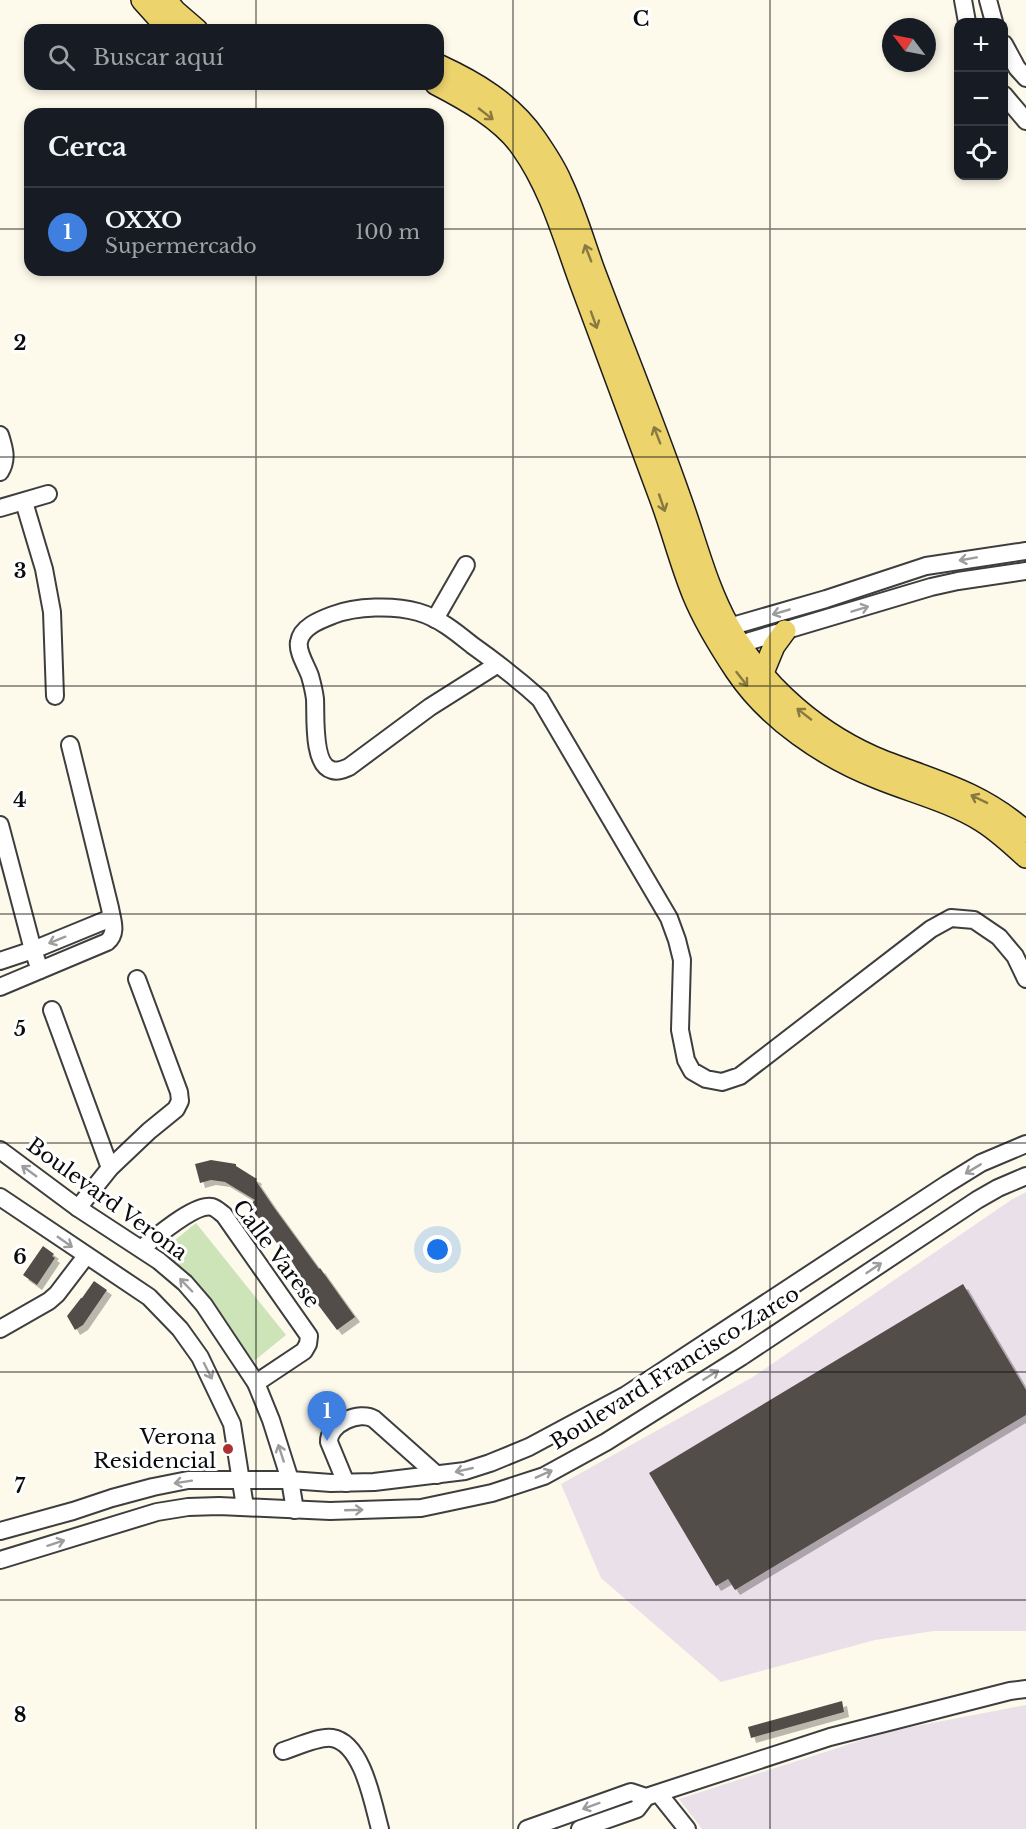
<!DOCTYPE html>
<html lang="es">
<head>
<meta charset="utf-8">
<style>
  :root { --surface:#171b24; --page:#20242c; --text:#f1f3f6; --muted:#9ea1a6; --line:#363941; --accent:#b45309 }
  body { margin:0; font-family:"Libre Baskerville",serif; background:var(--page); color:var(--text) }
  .controls { position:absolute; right:18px; top:18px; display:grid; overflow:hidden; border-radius:12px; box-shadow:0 3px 9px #0003 }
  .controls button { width:54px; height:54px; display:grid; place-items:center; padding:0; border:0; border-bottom:2px solid var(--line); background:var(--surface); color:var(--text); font:30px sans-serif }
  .compass { position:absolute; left:882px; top:18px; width:54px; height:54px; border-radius:50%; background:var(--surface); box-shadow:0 3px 9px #0003; rotate:302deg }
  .you { position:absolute; left:438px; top:1250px; width:21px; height:21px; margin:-15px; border:4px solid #fff; border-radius:50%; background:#1a73e8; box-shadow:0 0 0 9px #1a73e833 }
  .badge { display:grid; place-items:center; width:39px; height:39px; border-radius:50%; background:var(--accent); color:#fff; font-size:20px; font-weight:700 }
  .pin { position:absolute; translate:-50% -50px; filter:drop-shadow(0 2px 3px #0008) }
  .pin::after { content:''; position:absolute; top:32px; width:21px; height:18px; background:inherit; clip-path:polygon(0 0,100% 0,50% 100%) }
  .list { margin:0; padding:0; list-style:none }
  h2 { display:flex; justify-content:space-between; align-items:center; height:78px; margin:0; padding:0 24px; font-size:26px }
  h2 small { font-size:20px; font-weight:400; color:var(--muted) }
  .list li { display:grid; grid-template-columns:39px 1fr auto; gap:18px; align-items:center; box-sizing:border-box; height:90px; padding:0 24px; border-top:2px solid var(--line) }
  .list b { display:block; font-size:22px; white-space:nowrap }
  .list p { margin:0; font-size:20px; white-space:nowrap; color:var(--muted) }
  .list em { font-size:20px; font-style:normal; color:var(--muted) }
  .icon { flex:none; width:33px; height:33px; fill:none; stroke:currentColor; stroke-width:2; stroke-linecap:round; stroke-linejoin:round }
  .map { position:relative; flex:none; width:1026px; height:1829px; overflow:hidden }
  .search { position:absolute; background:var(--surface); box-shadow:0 3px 9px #0003; left:24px; top:24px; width:420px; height:66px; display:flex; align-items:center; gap:15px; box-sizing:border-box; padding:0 21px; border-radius:18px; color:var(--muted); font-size:22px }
  .panel { position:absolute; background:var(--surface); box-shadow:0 3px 9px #0003; left:24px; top:108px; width:420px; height:168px; border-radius:18px }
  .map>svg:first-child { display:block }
</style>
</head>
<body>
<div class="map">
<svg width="1026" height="1829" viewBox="0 0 1026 1829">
  <defs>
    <filter id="shadow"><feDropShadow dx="5" dy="5" stdDeviation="0" flood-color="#0004"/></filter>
  </defs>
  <rect width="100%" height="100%" fill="#fdfaeb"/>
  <g fill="#e9e0e9">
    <path d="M1026,1192V1631H934L875,1640L721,1682L601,1578L561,1484L753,1377L1011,1200Z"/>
    <path d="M1026,1705V1829H702L679,1799L890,1731Z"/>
  </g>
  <path fill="#cde4b8" d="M196,1223L286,1335L254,1361L164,1249Z"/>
  <g fill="#534d49" filter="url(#shadow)">
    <path d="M211,1160L236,1164V1166L257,1179L256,1181L273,1206L319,1269L320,1268L355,1317L337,1330L316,1302L291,1260L290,1261L249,1205L255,1200L225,1182L211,1180L200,1183L195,1164Z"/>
    <path d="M43,1246L54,1254L52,1256L55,1258L37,1285L23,1275Z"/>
    <path d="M94,1281L107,1290L83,1325L75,1330L67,1316L81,1298H82Z"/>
    <path d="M963,1284L1026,1390V1415L735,1590L728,1579L716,1586L649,1473Z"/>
    <path d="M842,1701L844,1712L751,1738L748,1727Z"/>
  </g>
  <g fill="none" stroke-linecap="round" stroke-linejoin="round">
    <defs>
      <g id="minor">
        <path d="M963,0L967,22"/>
        <path d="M988,0L994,22"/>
        <path d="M1004,44L1017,68L1026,78"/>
        <path d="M1004,95L1026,121"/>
        <path d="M0,435C4,448 8,459 0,472"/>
        <path d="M24,502L44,569L52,612L55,696"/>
        <path d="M0,508L48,494"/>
        <path d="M435,619L466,565"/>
        <path d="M721,632L729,627L826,599L926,566L1026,551"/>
        <path d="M730,649L740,644L931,587L958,581L1026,571"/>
        <path d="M498,664L430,707L349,767C344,769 338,772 332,770C312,765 316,715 315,699C314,691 312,683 310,676C307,667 297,652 299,642C301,627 320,620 333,615C356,606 394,605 418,612C439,618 456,632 472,645C496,662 518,679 540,699L669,918L677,940L682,960L680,1030L686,1060L692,1071L706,1079L722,1082L740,1076L931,929L951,918L974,920L999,937L1015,956L1026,979"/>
        <path d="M0,825L33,950L40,970"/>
        <path d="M0,961L33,950L111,918"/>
        <path d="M0,987L107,942C118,933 112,920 110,908L70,745"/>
        <path d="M52,1010L110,1168"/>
        <path d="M0,1150L78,1208L159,1261L185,1283L204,1305L256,1383L271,1420L290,1480L295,1510"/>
        <path d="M0,1197L149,1297L180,1329L200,1357L232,1424L245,1507"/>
        <path d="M78,1208L110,1168L149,1131L176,1109L180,1101L179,1092L137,979"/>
        <path d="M142,1248C155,1238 195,1203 212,1207C216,1208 220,1212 224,1215L309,1336L308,1344L304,1351L256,1383"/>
        <path d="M0,1329L49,1301L57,1294L86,1256"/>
        <path d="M346,1483L329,1442C328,1424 360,1410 374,1419L437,1475"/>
        <path d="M0,1531L73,1511L112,1498L153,1487L188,1480H290L331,1483L374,1482L465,1471L490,1463L529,1447L626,1395L947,1184L981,1163L1026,1144"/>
        <path d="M0,1560L157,1512L188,1507L219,1506L330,1511L421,1508L492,1493L544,1476L606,1442L741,1357L977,1200L998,1188L1026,1176"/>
        <path d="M283,1751C296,1747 319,1736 332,1738C363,1743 373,1804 380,1829"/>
        <path d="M659,1794L687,1829"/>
        <path d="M527,1829L631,1792L646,1797L830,1737L1010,1691L1026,1689"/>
        <path d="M580,1829L637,1809L646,1797"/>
      </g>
      <g id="major">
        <path d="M142,0L169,30"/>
        <path d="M166,0L175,11L197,30"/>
        <path d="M438,65C475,82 511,103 535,138C544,151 555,167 561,182C574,209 583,240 593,268C622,345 653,421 680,498C696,542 706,586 729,627C764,688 820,736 885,762C938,782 982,793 1026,832"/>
        <path d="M436,84C465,99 503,120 522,148C551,189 564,238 581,284C607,355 634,426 660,497C672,529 680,562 693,594C704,621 720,647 736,671C768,719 824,757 878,778C912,792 950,801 982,821C998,831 1012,844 1026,857"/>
        <path d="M762,675L774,646L785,631"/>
      </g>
    </defs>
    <use href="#minor" stroke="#3e3e3e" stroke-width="20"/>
    <use href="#major" stroke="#1c1c1c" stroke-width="24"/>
    <use href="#minor" stroke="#fff" stroke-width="16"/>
    <use href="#major" stroke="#ecd36c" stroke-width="21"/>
  </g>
  <defs><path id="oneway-shaft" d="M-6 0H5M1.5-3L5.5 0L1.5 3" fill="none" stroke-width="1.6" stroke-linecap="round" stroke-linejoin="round" transform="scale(1.5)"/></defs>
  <g stroke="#877940">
    <use href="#oneway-shaft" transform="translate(486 114) rotate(38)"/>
    <use href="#oneway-shaft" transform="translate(588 253) rotate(-111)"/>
    <use href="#oneway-shaft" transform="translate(594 320) rotate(70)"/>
    <use href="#oneway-shaft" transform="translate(657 435) rotate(-111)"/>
    <use href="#oneway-shaft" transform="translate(662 503) rotate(71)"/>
    <use href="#oneway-shaft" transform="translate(742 679) rotate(52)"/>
    <use href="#oneway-shaft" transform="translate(804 714) rotate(-142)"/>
    <use href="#oneway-shaft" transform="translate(979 799) rotate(-154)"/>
  </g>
  <g stroke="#9d9d9d">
    <use href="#oneway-shaft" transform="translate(968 559) rotate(170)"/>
    <use href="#oneway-shaft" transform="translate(860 609) rotate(-17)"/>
    <use href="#oneway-shaft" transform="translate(781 612) rotate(164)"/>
    <use href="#oneway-shaft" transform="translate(57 940) rotate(158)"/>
    <use href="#oneway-shaft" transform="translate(973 1169) rotate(149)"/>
    <use href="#oneway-shaft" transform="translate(29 1171) rotate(-144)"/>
    <use href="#oneway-shaft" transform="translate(65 1242) rotate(35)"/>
    <use href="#oneway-shaft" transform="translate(874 1268) rotate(-34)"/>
    <use href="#oneway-shaft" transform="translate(186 1285) rotate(-134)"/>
    <use href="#oneway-shaft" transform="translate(208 1371) rotate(63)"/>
    <use href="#oneway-shaft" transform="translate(711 1375) rotate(-32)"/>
    <use href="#oneway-shaft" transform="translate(281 1453) rotate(-108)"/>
    <use href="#oneway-shaft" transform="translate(464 1470) rotate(167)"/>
    <use href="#oneway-shaft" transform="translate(544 1474) rotate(-24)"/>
    <use href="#oneway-shaft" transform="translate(183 1482) rotate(171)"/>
    <use href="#oneway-shaft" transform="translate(354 1510) rotate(-2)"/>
    <use href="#oneway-shaft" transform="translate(56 1543) rotate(-18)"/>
    <use href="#oneway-shaft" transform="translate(591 1806) rotate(160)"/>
  </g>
  <path fill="none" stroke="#0b0b0b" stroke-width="1.5" stroke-opacity="0.55" d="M256,0V30M513,0V1829M770,0V1829M256,84V114M0,229H30M438,229H1026M256,270V1829M0,457H1026M0,686H1026M0,914H1026M0,1143H1026M0,1372H1026M0,1600H1026"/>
  <circle fill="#ad3131" stroke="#fff" stroke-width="2" cx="228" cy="1449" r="6"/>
  <g text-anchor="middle" stroke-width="6" stroke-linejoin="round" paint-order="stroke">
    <g font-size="21" fill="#0b0b0b" stroke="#fff">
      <text transform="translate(107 1199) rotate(36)" y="7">Boulevard Verona</text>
      <text transform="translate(276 1254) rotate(53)" y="7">Calle Varese</text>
      <text transform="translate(675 1368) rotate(-32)" y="7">Boulevard Francisco Zarco</text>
    </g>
    <g font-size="21" fill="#0b0b0b" stroke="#fff" text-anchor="end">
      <text x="216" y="1444">Verona<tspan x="216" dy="24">Residencial</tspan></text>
    </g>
  </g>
  <g font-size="20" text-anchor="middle" font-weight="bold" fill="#0b0b0b" stroke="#fff" stroke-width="6" stroke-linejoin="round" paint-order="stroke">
    <text x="641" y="26">C</text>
    <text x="20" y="350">2</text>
    <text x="20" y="578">3</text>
    <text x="20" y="807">4</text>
    <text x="20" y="1036">5</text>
    <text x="20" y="1264">6</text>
    <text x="20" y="1493">7</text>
    <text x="20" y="1722">8</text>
  </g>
</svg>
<div class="controls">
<button>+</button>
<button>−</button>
<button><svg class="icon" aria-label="locate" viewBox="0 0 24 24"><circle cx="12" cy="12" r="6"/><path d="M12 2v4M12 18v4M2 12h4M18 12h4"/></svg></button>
</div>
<svg class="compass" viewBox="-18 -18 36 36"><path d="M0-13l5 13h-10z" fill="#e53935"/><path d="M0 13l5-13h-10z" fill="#9ea1a6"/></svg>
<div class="you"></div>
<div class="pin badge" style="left:327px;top:1441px;background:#3f7fe0">1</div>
<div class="search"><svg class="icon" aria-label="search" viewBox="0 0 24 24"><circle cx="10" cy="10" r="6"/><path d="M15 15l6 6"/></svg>Buscar aquí</div>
<section class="panel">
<h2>Cerca<small></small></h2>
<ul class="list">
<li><span class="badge" style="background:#3f7fe0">1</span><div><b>OXXO</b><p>Supermercado</p></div><em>100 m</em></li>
</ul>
</section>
</div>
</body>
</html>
